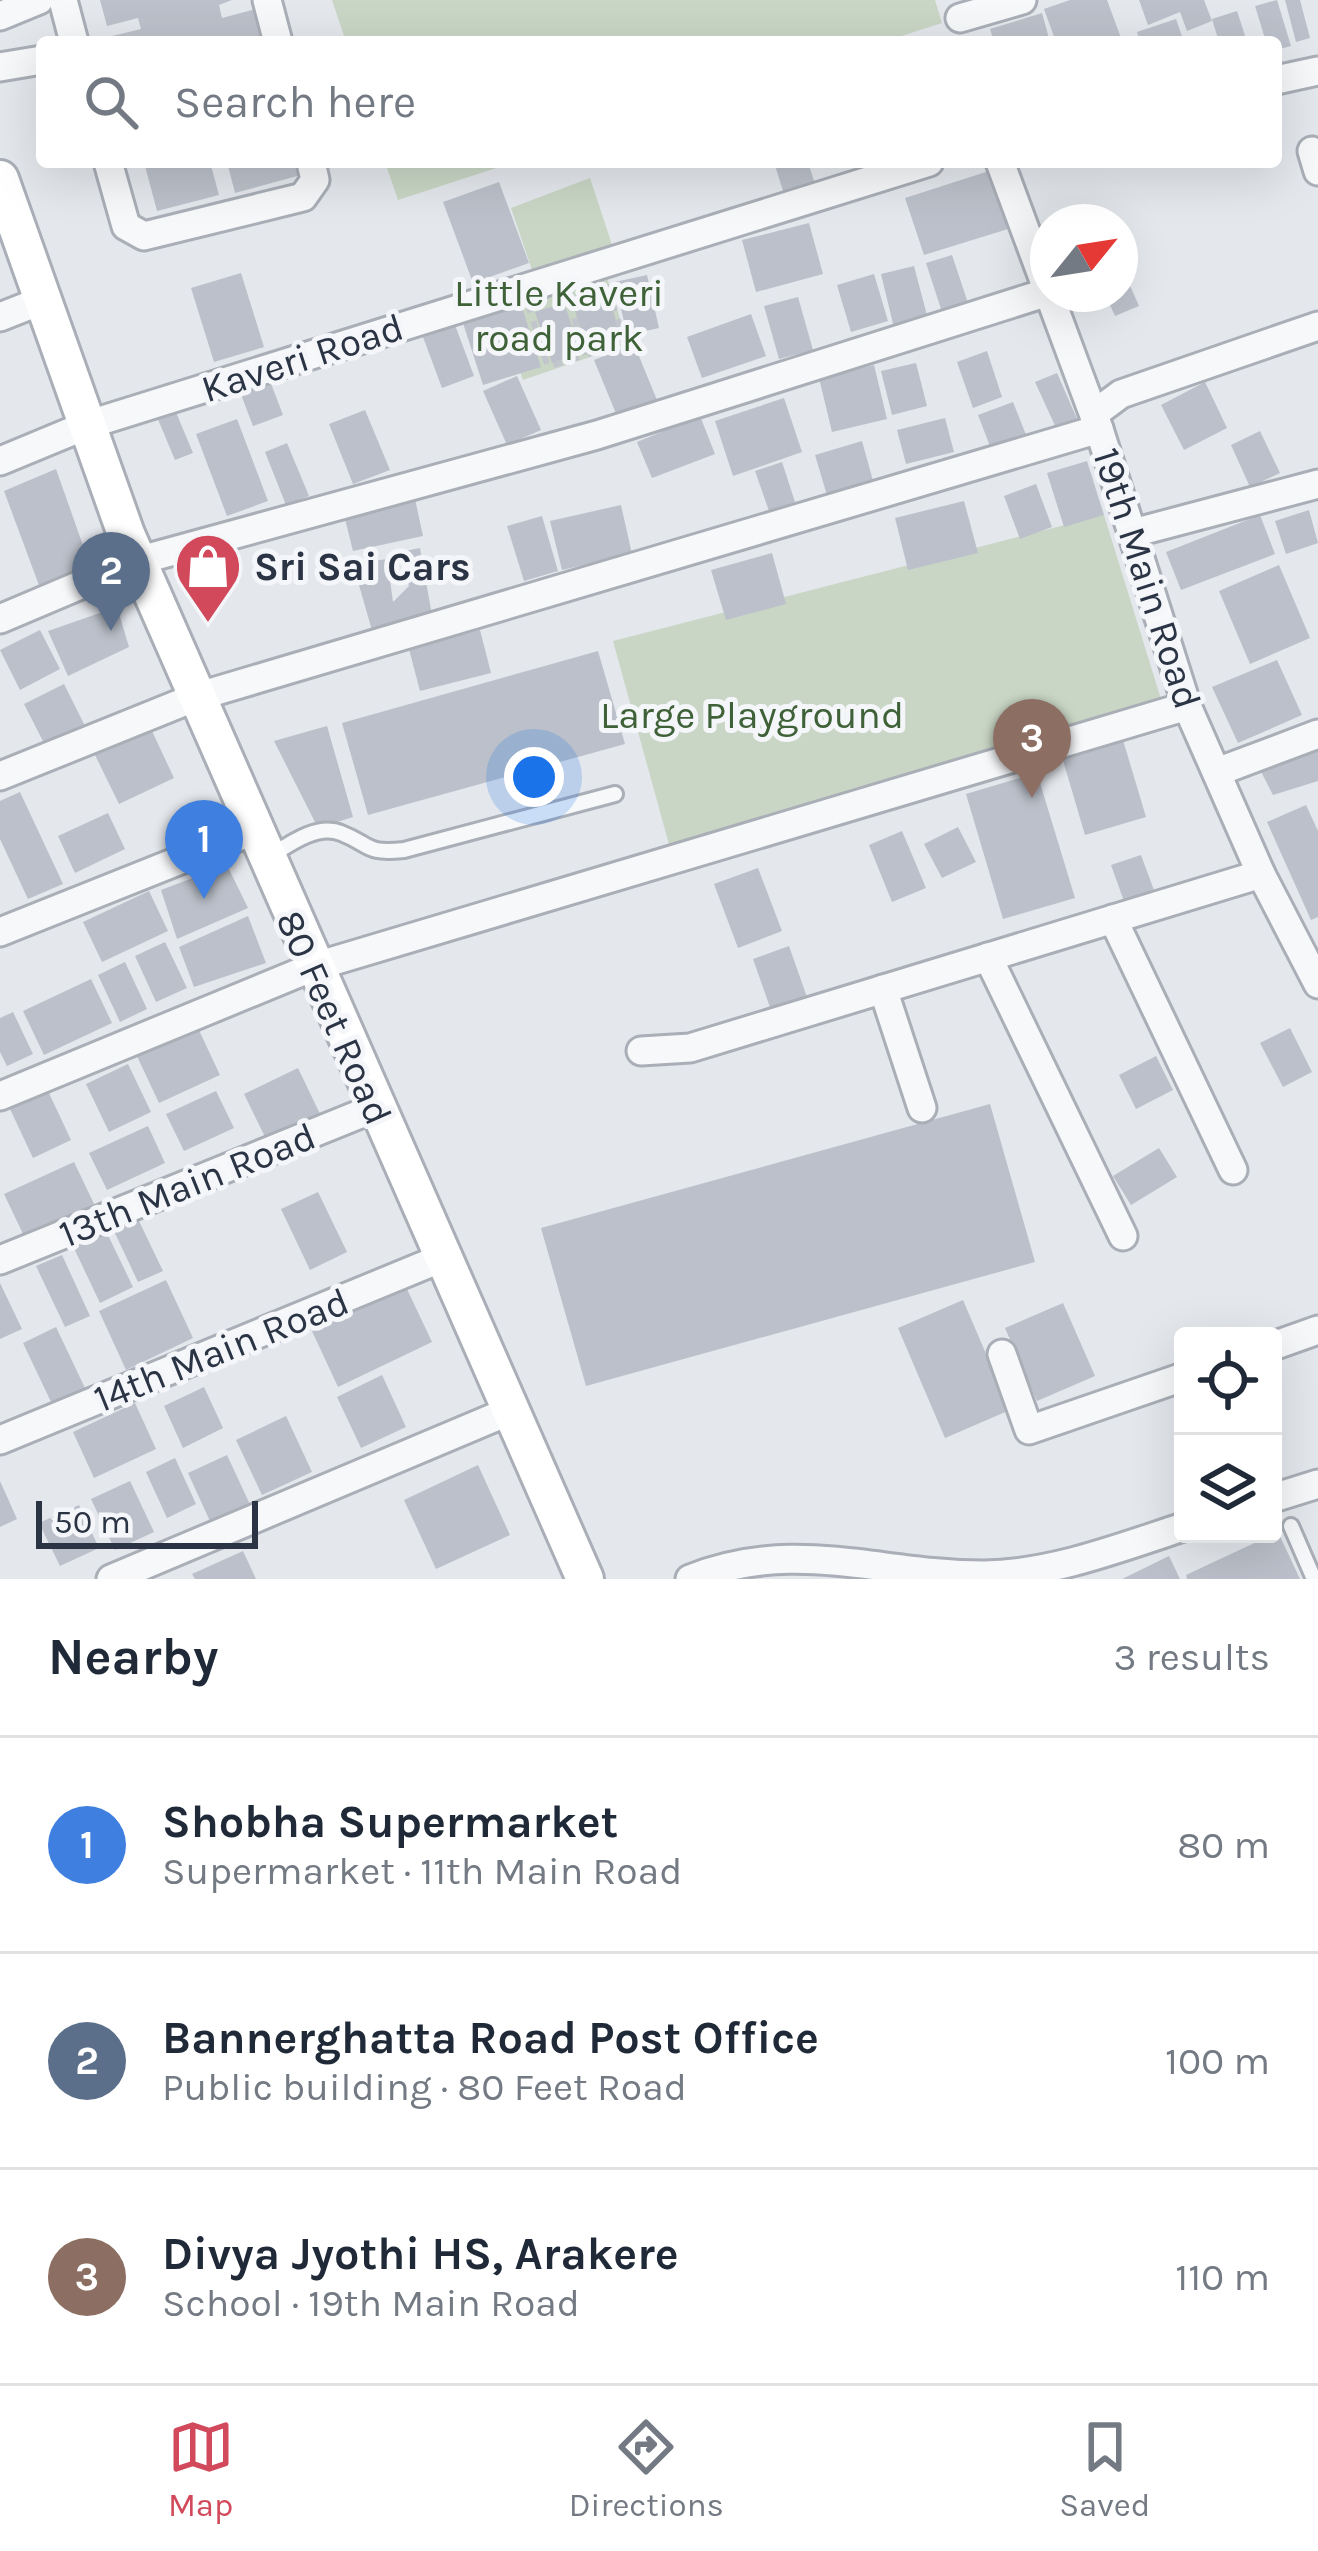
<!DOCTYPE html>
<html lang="en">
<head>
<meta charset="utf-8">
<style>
  :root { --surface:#fff; --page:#f6f6f7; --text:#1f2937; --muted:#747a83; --line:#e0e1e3; --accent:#d1495b }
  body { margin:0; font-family:Karla,sans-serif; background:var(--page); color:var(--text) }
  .controls { position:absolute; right:36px; bottom:36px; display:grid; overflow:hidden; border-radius:12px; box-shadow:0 12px 48px #0002 }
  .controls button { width:108px; height:108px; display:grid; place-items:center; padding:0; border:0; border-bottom:3px solid var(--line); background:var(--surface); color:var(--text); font:60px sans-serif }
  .compass { position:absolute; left:1030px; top:204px; width:108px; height:108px; border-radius:50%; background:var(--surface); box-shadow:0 12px 48px #0002; rotate:60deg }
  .scale { position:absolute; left:36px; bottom:30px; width:222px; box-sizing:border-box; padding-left:12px; border:6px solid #2b3445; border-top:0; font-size:33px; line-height:42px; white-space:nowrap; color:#2b3445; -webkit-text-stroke:9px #f4f6f9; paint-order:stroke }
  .you { position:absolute; left:534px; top:777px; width:42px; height:42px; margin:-30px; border:9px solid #fff; border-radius:50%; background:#1a73e8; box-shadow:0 0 0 18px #1a73e833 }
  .badge { display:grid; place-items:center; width:78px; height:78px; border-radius:50%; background:var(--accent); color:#fff; font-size:39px; font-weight:700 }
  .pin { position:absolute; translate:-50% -99px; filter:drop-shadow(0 3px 6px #0008) }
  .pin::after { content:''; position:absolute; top:63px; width:42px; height:36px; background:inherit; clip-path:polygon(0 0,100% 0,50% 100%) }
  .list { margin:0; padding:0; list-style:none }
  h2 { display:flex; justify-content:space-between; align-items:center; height:156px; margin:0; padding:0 48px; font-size:51px }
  h2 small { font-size:39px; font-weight:400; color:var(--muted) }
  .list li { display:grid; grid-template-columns:78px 1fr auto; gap:36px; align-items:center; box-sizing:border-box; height:216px; padding:0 48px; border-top:3px solid var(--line) }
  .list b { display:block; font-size:45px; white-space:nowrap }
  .list p { margin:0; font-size:39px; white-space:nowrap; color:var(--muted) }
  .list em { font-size:39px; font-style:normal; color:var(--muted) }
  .icon { flex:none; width:66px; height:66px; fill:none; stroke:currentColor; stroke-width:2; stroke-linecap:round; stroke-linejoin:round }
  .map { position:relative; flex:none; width:1318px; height:1579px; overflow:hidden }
  .search { position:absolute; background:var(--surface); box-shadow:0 12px 48px #0002; left:36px; right:36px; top:36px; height:132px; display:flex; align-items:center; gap:30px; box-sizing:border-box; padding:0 42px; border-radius:12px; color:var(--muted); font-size:45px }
  .sheet { height:804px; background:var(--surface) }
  nav { display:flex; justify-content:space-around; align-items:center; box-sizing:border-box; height:168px; border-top:3px solid var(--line); background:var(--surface); font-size:33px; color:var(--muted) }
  nav a { display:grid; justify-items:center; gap:6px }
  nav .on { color:var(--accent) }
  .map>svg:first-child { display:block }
</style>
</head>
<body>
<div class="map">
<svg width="1318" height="1579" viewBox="0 0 1318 1579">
  <rect width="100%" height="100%" fill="#e4e7ec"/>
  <g fill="#c9d6c5">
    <path d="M332,0H935L942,23L883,42H346Z"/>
    <path d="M385,162H515L398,200Z"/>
    <path d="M590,178L619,266L605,271L628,344L523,380L491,285L532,270L511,208Z"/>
    <path d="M1104,515L1161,699L670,848L613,641Z"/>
  </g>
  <g fill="#bbc0ca">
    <path d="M100,0H232L219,5L222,18L256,9L264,42H109L108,37L141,29L138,18L107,26Z"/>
    <path d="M1070,0H1107L1121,38L1056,42L1044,9Z"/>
    <path d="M1139,0H1204L1212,21L1187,31L1180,12L1148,25Z"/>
    <path d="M1277,0L1291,46L1276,50V42H1266L1255,6Z"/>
    <path d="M1285,0H1300L1310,38L1296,42Z"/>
    <path d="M1237,11L1247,42H1219L1212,19Z"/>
    <path d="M1042,13L1050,42H994L990,29Z"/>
    <path d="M1176,19L1184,42H1140L1137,32Z"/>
    <path d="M144,162H210L219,195L157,211Z"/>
    <path d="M227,162H298L301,175L235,193Z"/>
    <path d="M774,162H808L814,181L783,191Z"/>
    <path d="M989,171L1008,229L924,255L905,198Z"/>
    <path d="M499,182L529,263L473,283L443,202Z"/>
    <path d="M809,223L823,274L756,292L742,240Z"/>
    <path d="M952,255L969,306L943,315L926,263Z"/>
    <path d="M1120,263L1139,306L1115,316L1105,294H1120Z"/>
    <path d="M914,266L929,323L895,332L881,274Z"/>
    <path d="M241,273L264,347L214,362L191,288Z"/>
    <path d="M874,274L888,321L851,332L837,285Z"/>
    <path d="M647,275L659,328L627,335L615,282Z"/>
    <path d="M606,287L622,341L587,351L571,297Z"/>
    <path d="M798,297L813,350L779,359L764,306Z"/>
    <path d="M564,303L581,353L552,363L535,312Z"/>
    <path d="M521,304L541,367L483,385L463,323Z"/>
    <path d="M751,314L766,356L702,378L687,337Z"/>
    <path d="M455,325L474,376L442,388L423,337Z"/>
    <path d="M634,344L657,400L617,416L594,360Z"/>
    <path d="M987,351L1002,397L973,408L957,362Z"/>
    <path d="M916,363L927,406L892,415L881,371Z"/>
    <path d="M874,365L887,419L832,432L819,378Z"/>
    <path d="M1057,373L1078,421L1057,430L1035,382Z"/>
    <path d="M517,376L541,430L507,445L483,391Z"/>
    <path d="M270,381L283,415L253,426L240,392Z"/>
    <path d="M1205,382L1227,428L1184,450L1161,405Z"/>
    <path d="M784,398L802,452L733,476L715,421Z"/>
    <path d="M1013,402L1028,440L993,454L978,415Z"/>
    <path d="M175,410L193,453L175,460L157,417Z"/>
    <path d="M365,410L390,470L353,484L329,424Z"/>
    <path d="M700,416L715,454L652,478L637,442Z"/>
    <path d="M945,418L954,452L906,464L897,430Z"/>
    <path d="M237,419L268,501L227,516L196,434Z"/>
    <path d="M1260,431L1280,473L1250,487L1231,445Z"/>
    <path d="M862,441L875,488L829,502L815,455Z"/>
    <path d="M287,443L309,496L286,505L265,452Z"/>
    <path d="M1087,461L1104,515L1064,527L1047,473Z"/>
    <path d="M782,462L795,502L769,511L755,471Z"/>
    <path d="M56,469L91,568L40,588L4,491Z"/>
    <path d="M1036,484L1052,527L1020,539L1004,496Z"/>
    <path d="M415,499L423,536L353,551L344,515Z"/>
    <path d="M964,501L978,553L908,570L895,518Z"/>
    <path d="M621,505L632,554L562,570L550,521Z"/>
    <path d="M1309,510L1318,543L1286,554L1275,521Z"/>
    <path d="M1260,515L1275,554L1181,590L1166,552Z"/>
    <path d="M542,516L558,571L524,581L507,526Z"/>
    <path d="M420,548L432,615L373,634L353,564L387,559L393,602L409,586L400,552Z"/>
    <path d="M772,553L786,604L726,620L711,570Z"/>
    <path d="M1279,565L1310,638L1250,664L1219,591Z"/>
    <path d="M117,607L129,647L68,676L48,631Z"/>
    <path d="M40,630L60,669L20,690L0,650Z"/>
    <path d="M480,630L491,673L420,691L409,649Z"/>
    <path d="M598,651L625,744L368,815L342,723Z"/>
    <path d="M1277,660L1302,715L1238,743L1212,687Z"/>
    <path d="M64,684L85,726L45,745L24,704Z"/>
    <path d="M327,726L353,817L318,828L274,741Z"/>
    <path d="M151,729L174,778L119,804L95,755Z"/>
    <path d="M1318,736V781L1273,795L1255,760Z"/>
    <path d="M1123,740L1146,817L1085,835L1062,757Z"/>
    <path d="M1037,773L1075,898L1003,919L966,794Z"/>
    <path d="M20,792L63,884L28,899L0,839V801Z"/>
    <path d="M1306,805L1318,831V917L1311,920L1267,822Z"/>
    <path d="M108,813L125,849L75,873L58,836Z"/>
    <path d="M958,827L976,862L942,878L924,844Z"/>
    <path d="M902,831L926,888L892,902L869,845Z"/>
    <path d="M1141,855L1155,893L1125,904L1111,865Z"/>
    <path d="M227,865L248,908L177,939L161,890Z"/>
    <path d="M758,868L782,931L738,948L714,884Z"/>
    <path d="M149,891L168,931L102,962L83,922Z"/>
    <path d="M248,916L266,963L194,987L179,947Z"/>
    <path d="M165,942L187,988L156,1002L135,956Z"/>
    <path d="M789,946L808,1000L772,1013L753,959Z"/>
    <path d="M125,962L147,1009L120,1022L98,975Z"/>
    <path d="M91,979L112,1023L44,1055L23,1011Z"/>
    <path d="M13,1012L33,1054L7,1066L0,1052V1018Z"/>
    <path d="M197,1026L220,1075L159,1103L136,1054Z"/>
    <path d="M1290,1028L1312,1072L1283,1087L1260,1043Z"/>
    <path d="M1156,1056L1173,1090L1136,1109L1119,1075Z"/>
    <path d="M128,1064L151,1112L109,1132L86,1084Z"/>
    <path d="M298,1068L321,1116L267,1141L244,1094Z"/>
    <path d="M48,1091L71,1140L33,1158L10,1109Z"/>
    <path d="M216,1091L234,1128L184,1151L166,1114Z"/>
    <path d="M990,1104L1035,1262L586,1386L541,1228Z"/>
    <path d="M148,1126L165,1163L107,1190L89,1153Z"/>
    <path d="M1159,1148L1177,1177L1131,1205L1113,1176Z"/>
    <path d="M74,1162L95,1206L25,1238L4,1194Z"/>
    <path d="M318,1192L347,1252L310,1270L281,1209Z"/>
    <path d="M138,1219L163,1271L138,1282L114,1231Z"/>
    <path d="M105,1229L133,1287L100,1303L72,1244Z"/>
    <path d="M62,1255L90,1316L65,1327L36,1266Z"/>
    <path d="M166,1280L193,1338L126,1370L99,1311Z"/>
    <path d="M0,1283L22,1329L0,1339Z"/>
    <path d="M406,1287L432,1342L338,1387L312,1331Z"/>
    <path d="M963,1300L1010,1410L945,1438L898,1328Z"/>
    <path d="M1063,1303L1095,1376L1037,1401L1005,1328Z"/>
    <path d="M56,1327L85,1388L52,1404L23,1343Z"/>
    <path d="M382,1375L406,1427L361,1448L337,1397Z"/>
    <path d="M204,1387L223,1428L183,1448L164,1406Z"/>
    <path d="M135,1403L156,1449L94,1478L73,1432Z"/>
    <path d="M286,1416L312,1472L262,1495L236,1440Z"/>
    <path d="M227,1455L253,1511L214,1530L188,1473Z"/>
    <path d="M175,1458L196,1504L167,1518L146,1472Z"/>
    <path d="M478,1465L510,1535L436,1569L404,1500Z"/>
    <path d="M0,1481L17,1519L0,1527Z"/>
    <path d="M130,1481L154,1532L115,1550L91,1499Z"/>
    <path d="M79,1505L99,1548L60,1566L39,1523Z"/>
    <path d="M1278,1532L1300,1579H1187L1186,1575Z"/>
    <path d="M243,1551L256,1579H195L192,1574Z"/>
    <path d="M1169,1556L1180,1579H1122Z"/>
  </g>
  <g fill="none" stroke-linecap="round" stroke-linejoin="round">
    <defs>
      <g id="service">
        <path d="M269,857C288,845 317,823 341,833C372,845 364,854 404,850L615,794"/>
        <path d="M1291,1526L1314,1579"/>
      </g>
      <g id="minor">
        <path d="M63,0L74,42"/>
        <path d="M267,0L278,42"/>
        <path d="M0,16L39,0"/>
        <path d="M960,18L1022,0"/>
        <path d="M0,67L42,60"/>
        <path d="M1276,80L1318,71"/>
        <path d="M1312,151L1318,171"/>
        <path d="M108,162L126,226L144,236L303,197L315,180L311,162"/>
        <path d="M1000,162L1099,429L1187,706L1261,874L1318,984"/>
        <path d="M0,317L43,300"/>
        <path d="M1094,414L1121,394L1318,326"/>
        <path d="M0,461L87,425L929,162"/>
        <path d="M1133,533L1318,484"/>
        <path d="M0,619L137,561L597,435L1045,293"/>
        <path d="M1217,772L1318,734"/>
        <path d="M0,776L196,697L1099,429"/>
        <path d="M1113,919L1233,1170"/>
        <path d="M0,932L253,831"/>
        <path d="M988,957L1123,1236"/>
        <path d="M883,989L922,1108"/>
        <path d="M641,1051L690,1048L1261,874"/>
        <path d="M0,1096L313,967L1187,706"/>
        <path d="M0,1260L375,1108"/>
        <path d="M1273,1346L1318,1330"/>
        <path d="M1002,1354L1029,1430L1183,1377"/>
        <path d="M0,1440L442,1258"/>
        <path d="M1273,1498L1318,1484"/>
        <path d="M111,1579L512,1410"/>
        <path d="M690,1579C794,1537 878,1575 984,1575C1052,1574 1119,1548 1183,1527"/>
      </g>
      <path id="secondary" d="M0,179L126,534L585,1579"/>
    </defs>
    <use href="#service" stroke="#a9aeb7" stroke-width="20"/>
    <use href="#minor" stroke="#a9aeb7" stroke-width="33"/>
    <use href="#secondary" stroke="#a9aeb7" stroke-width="42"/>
    <g stroke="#c2c5cb" stroke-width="6" stroke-dasharray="9 9" stroke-linecap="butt">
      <path d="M601,268L625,342L548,367L524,292Z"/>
      <path d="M569,301L585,355"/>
    </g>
    <use href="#service" stroke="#f7f8fa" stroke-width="14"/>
    <use href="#minor" stroke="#f7f8fa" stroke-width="27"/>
    <use href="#secondary" stroke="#fff" stroke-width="36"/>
  </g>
  <defs>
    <symbol id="shop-pin" viewBox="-11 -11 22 30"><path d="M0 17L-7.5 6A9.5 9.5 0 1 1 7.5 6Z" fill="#d1495b" stroke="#f4f6f9"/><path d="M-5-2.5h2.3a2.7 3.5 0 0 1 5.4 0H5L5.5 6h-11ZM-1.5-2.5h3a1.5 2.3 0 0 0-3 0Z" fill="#fff"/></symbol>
  </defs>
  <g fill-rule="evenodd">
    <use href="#shop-pin" x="170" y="528" width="76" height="104"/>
  </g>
  <g text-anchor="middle" stroke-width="10" stroke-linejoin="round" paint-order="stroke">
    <g font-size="39" fill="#3f6138" stroke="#f4f6f9">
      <text x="559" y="306">Little Kaveri<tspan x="559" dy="45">road park</tspan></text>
      <text x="752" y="728">Large Playground</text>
    </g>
    <g font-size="39" fill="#2b3445" stroke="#f4f6f9">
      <text transform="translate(302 357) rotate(-18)" y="14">Kaveri Road</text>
      <text transform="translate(1148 578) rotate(72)" y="14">19th Main Road</text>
      <text transform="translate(335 1017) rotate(66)" y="14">80 Feet Road</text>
      <text transform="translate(187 1184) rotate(-22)" y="14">13th Main Road</text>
      <text transform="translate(221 1349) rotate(-22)" y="14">14th Main Road</text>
    </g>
    <g font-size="39" font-weight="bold" fill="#2b3445" stroke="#f4f6f9" text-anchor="start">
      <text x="254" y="580">Sri Sai Cars</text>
    </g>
  </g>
</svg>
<div class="controls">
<button><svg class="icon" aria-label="locate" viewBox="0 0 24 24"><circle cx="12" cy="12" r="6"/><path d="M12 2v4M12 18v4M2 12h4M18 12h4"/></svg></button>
<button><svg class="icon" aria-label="layers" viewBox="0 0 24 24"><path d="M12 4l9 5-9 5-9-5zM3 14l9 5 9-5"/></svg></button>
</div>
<svg class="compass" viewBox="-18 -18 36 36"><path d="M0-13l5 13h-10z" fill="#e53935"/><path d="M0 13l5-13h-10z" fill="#747a83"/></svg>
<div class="scale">50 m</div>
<div class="you"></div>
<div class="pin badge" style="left:204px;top:899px;background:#3f7fe0">1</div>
<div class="pin badge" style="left:111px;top:631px;background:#5c6f8a">2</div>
<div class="pin badge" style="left:1032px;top:798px;background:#8d6e63">3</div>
<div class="search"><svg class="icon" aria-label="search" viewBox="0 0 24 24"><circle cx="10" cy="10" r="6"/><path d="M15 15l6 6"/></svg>Search here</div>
</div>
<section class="sheet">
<h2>Nearby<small>3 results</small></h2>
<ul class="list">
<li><span class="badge" style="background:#3f7fe0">1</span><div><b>Shobha Supermarket</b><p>Supermarket · 11th Main Road</p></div><em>80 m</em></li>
<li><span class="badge" style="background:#5c6f8a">2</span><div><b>Bannerghatta Road Post Office</b><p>Public building · 80 Feet Road</p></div><em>100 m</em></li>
<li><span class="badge" style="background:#8d6e63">3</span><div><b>Divya Jyothi HS, Arakere</b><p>School · 19th Main Road</p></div><em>110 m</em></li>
</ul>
</section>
<nav>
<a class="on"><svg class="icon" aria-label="map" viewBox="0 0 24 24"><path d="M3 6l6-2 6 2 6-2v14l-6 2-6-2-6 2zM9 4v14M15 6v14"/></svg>Map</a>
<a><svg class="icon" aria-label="directions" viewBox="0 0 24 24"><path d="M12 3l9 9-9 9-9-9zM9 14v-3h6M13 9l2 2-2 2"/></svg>Directions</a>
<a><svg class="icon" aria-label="saved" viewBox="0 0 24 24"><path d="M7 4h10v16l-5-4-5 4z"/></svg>Saved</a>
</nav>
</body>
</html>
